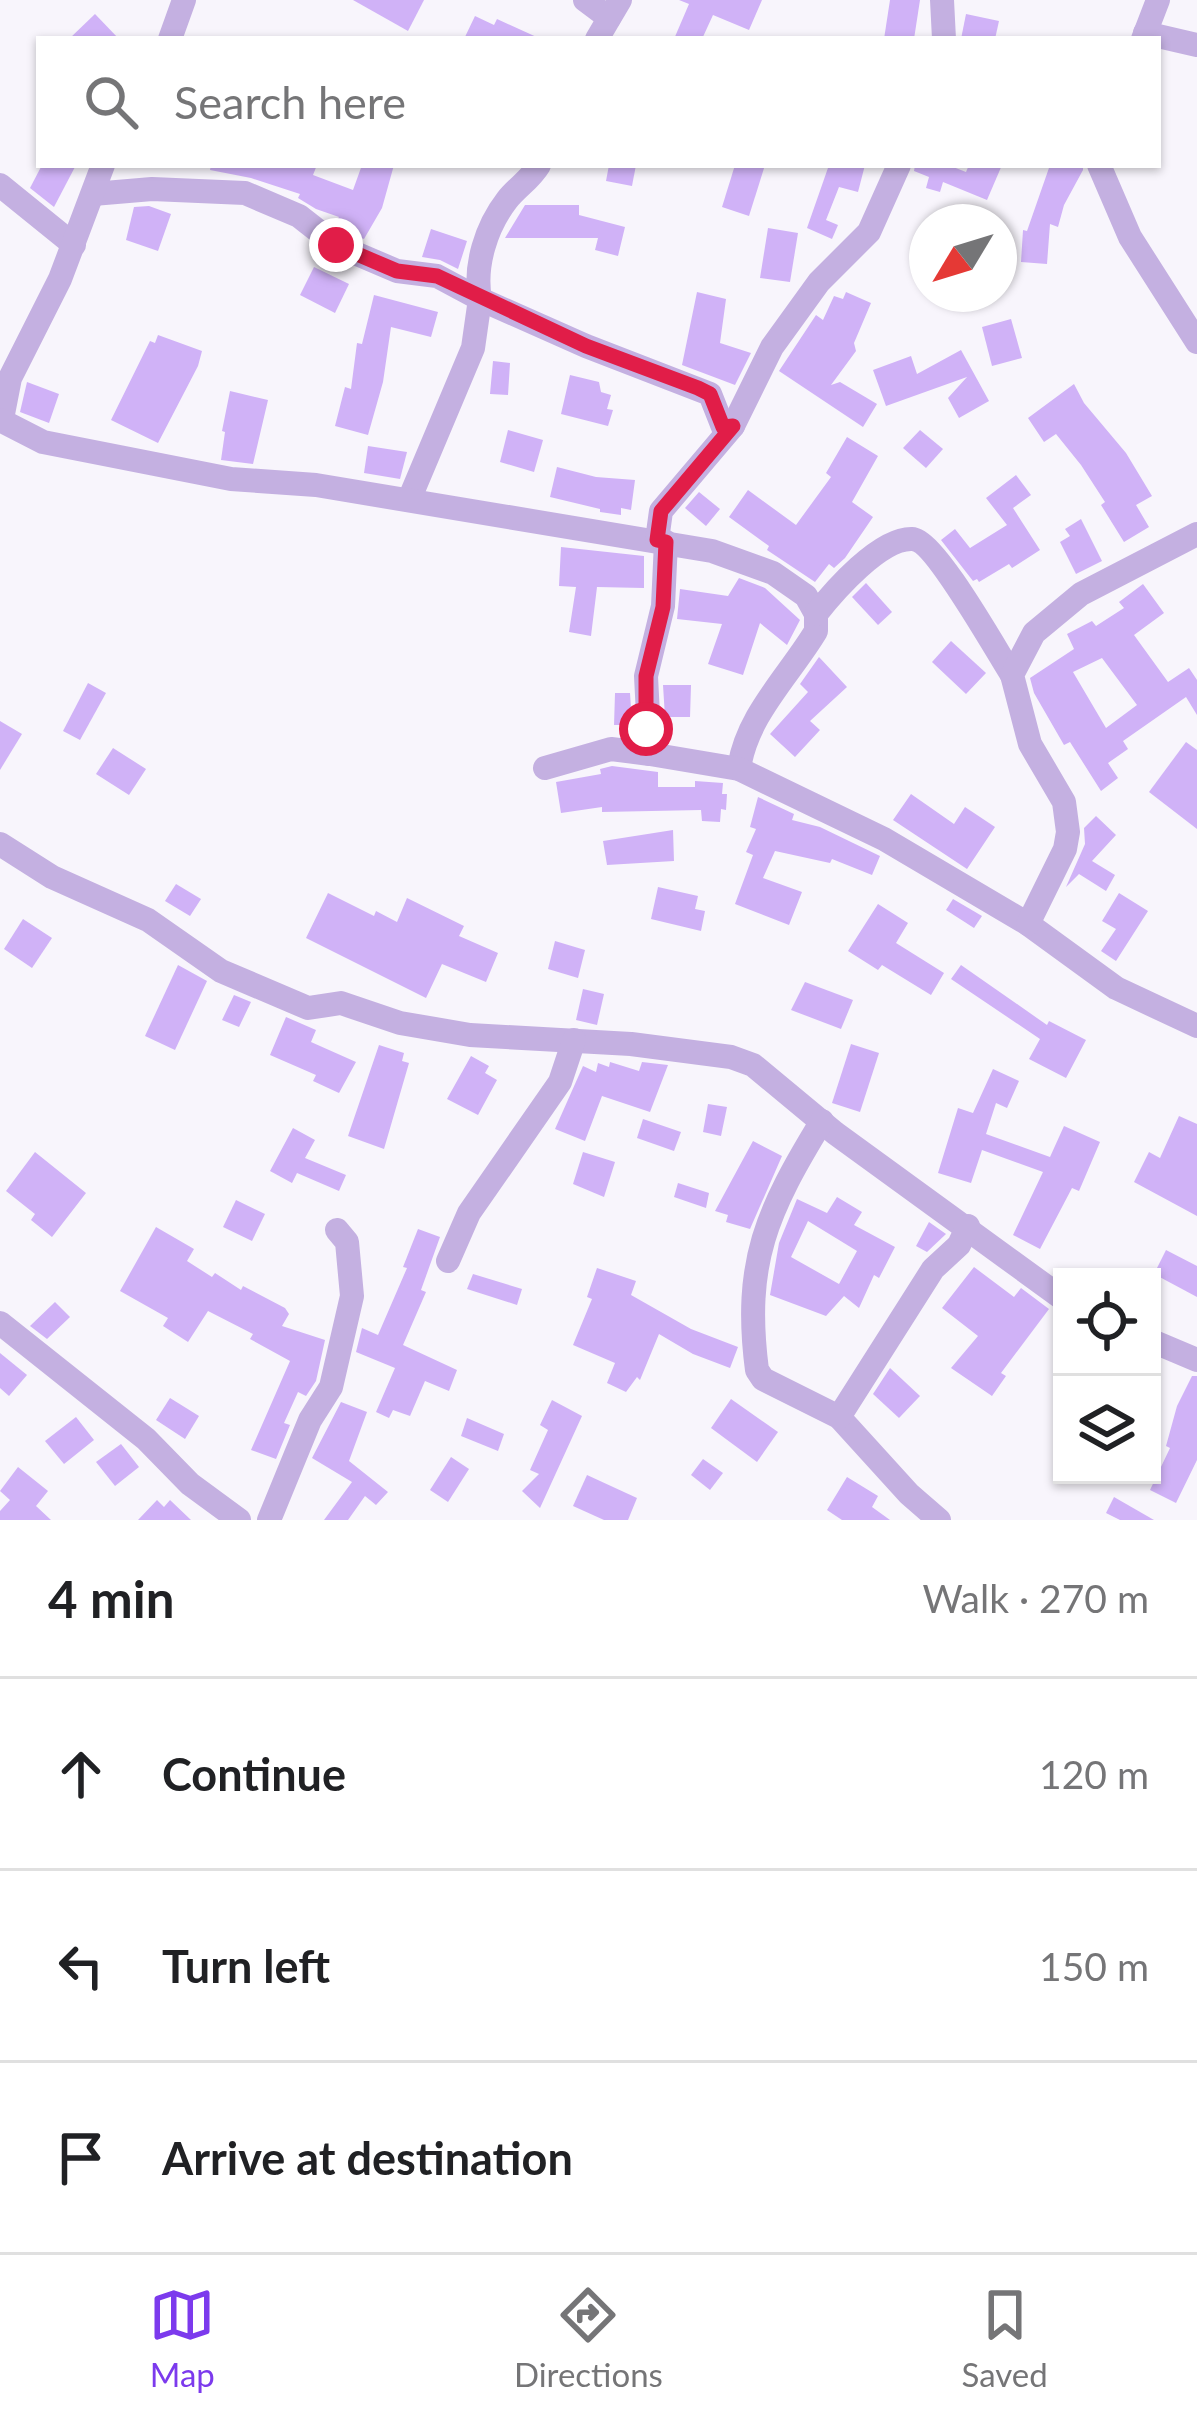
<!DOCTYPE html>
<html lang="en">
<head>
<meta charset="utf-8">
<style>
  :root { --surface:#fff; --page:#f2f2f2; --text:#202124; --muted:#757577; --line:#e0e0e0; --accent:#7c3aed }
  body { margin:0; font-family:Lato,sans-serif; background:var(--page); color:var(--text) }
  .controls { position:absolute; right:36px; bottom:36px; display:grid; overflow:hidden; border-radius:0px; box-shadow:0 3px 9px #0004 }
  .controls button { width:108px; height:108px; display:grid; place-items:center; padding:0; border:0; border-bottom:3px solid var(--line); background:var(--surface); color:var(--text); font:60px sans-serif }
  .compass { position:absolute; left:909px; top:204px; width:108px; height:108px; border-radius:50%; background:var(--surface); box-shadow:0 3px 9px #0004; rotate:232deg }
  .stop { position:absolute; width:36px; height:36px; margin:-27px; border:9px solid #e11d48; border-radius:50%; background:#fff }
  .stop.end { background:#e11d48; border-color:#fff; box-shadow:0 3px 12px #0008 }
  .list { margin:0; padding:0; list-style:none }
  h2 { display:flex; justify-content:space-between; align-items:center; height:156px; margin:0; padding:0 48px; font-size:51px }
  h2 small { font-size:39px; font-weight:400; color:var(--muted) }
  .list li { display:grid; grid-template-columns:78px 1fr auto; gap:36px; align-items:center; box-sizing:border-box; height:192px; padding:0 48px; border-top:3px solid var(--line) }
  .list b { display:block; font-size:45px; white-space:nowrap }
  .list em { font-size:39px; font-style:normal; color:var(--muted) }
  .icon { flex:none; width:66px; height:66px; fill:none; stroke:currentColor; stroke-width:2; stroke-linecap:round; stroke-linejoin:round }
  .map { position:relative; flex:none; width:1197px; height:1520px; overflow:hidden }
  .search { position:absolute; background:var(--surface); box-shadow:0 3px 9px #0004; left:36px; right:36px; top:36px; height:132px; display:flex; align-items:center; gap:30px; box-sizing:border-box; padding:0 42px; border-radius:0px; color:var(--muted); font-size:45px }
  .sheet { height:732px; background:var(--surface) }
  nav { display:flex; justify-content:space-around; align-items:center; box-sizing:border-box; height:168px; border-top:3px solid var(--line); background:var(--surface); font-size:33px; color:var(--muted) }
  nav a { display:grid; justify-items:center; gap:6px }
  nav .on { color:var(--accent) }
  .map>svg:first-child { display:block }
</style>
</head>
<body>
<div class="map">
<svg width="1197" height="1520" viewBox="0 0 1197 1520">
  <rect width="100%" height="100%" fill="#f8f5fc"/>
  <g fill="#d0b2f7" fill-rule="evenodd">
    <path d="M353,0H424L408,31Z"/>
    <path d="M679,0H762L749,30L713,15L702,39H674L689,4Z"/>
    <path d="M890,0H920L914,39H884Z"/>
    <path d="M95,14L119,39H69Z"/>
    <path d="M966,14L999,21L995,39H961Z"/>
    <path d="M475,16L494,25L497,19L541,39H464Z"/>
    <path d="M42,165H76L54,207L30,188Z"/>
    <path d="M211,165H317L313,175L353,190L362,165H394L382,208L364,239L344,231L335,223L339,217L316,209L298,198L300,194L251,178L210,170Z"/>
    <path d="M609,165H636L632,186L606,181Z"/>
    <path d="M735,165H765L749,216L722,207Z"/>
    <path d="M829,165H865L858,192L839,187L826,220L838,225L832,239L807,228Z"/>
    <path d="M915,165H948L966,172L969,165H1002L987,200L943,182L940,192L926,188L929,177L914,171Z"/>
    <path d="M1050,165H1083V170L1064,205L1058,227L1050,224L1047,264L1021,262L1023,230L1027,231Z"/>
    <path d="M525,205H579V215L625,227L618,256L595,250L598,238H505Z"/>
    <path d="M149,206L171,214L158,251L126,240L134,207Z"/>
    <path d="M768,228L798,233L790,282L760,278Z"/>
    <path d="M431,229L467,241L458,269L440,260L422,257Z"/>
    <path d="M314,267L349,284L335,313L300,295Z"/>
    <path d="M697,292L726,299L720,343L751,353L735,385L682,365Z"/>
    <path d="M846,292L871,303L854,343L856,351L831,385L840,382L877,404L863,427L779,371L816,315L823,320L834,296L843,299Z"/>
    <path d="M374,295L438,312L431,337L391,327L383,382L368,435L335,426L345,387L351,389L357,343L362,344Z"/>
    <path d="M1011,319L1022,358L992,366L982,327Z"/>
    <path d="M158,335L202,351L198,366L158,443L111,420L150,341L155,343Z"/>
    <path d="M961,350L989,401L959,418L948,398L967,377L886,406L873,370L911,356L917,374Z"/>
    <path d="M493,361L510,363L508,395L490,394Z"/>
    <path d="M570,375L599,382L601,392L611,395L607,409L613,410L608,426L561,414Z"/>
    <path d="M27,382L59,394L49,423L20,412Z"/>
    <path d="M1074,384L1084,403L1126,453L1152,496L1136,505L1149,527L1124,542L1101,505L1105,502L1081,465L1056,434L1044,442L1028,418Z"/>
    <path d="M230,391L268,400L253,464L221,460L225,432L222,431Z"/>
    <path d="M508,430L543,440L534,472L500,462Z"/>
    <path d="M920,430L943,449L926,468L903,448Z"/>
    <path d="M847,437L878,456L852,502L873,517L845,558L834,568L829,564L815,582L767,550L769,546L729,517L748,490L796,525L831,477L826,473Z"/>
    <path d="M368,446L407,452L400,479L364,473Z"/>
    <path d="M557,467L596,477L635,480L631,510L621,508V515L600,512V509L550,497Z"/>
    <path d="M1016,475L1031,495L1013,508L1040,550L1012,568L1009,564L979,582L977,579L973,581L941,540L955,529L970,548L1007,525L986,498Z"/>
    <path d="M699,492L720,509L706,526L685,508Z"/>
    <path d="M1081,519L1102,561L1076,574L1060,542L1070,536L1065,529Z"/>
    <path d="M561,547L644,556V588L597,587L591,636L569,632L576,587L559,586Z"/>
    <path d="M739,578L765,588L800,620L787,645L760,623L743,675L708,664L722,624L677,619L680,589L728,596Z"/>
    <path d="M866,583L892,612L878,625L852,597Z"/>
    <path d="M1143,584L1164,613L1134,635L1168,682L1189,668L1197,680V715L1186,697L1123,741L1128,749L1108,763L1118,778L1101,791L1070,742L1064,745L1034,693L1030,678L1074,649L1067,634L1092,621L1096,626L1124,608L1119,602ZM1102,658L1137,705L1106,728L1073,672Z"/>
    <path d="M951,641L986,673L966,694L932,662Z"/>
    <path d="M819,657L847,687L810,721L820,730L795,757L770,734L808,692L800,684Z"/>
    <path d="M88,683L106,693L80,740L63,731Z"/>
    <path d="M663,685H691L690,717H665Z"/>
    <path d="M615,693H630L632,725H614Z"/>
    <path d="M0,721L22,734L0,770Z"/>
    <path d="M1186,742L1197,750V829L1149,792Z"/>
    <path d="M113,748L146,769L129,795L96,774Z"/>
    <path d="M612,766L658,772V787H695V781L723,783L722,794H727L726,810L721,809L720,822L702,821L701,810L602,812V807L561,813L556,782L601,774L600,769Z"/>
    <path d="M911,794L954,824L965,807L995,827L967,869L893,820Z"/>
    <path d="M758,797L794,814L792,820L820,827L880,856L872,875L832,859L830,863L775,851L763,878L802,892L789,925L735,904L753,855L746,852L756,829L750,827Z"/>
    <path d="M1096,816L1116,835L1092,861L1115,875L1106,891L1079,874L1066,887L1085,844L1084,828Z"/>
    <path d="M673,830L674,861L607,865L603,841Z"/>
    <path d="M176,884L201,899L190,916L165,901Z"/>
    <path d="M658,887L698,896L695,909L705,911L701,931L651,919Z"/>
    <path d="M328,893L374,916L376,911L397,922L407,898L464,926L459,936L498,953L486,982L442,964L426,998L306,938Z"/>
    <path d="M1119,893L1148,911L1116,961L1101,951L1116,929L1102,921Z"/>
    <path d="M953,899L982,916L974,928L946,910Z"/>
    <path d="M878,904L908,923L896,943L944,973L931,995L882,965L878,970L848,951Z"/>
    <path d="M23,919L52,938L32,968L4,949Z"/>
    <path d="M555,941L585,950L578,978L548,969Z"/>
    <path d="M178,965L207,981L175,1050L145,1036Z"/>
    <path d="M961,965L1047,1025L1049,1021L1086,1040L1066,1078L1029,1059L1040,1039L951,979Z"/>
    <path d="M805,982L853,1000L841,1029L791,1010Z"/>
    <path d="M583,989L604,994L597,1025L576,1020Z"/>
    <path d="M234,995L251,1002L239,1027L222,1020Z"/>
    <path d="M286,1017L316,1030L311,1042L356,1062L339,1093L313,1081L316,1075L270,1055Z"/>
    <path d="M851,1044L879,1053L860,1112L832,1103Z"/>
    <path d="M379,1045L404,1053L402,1061L409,1063L384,1149L348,1136Z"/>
    <path d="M471,1056L489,1066L485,1073L497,1080L478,1115L447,1099Z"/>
    <path d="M610,1062L639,1071L642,1062L668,1065L650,1112L602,1096L585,1141L555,1129L583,1066L596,1072L598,1063L609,1067Z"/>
    <path d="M993,1069L1019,1081L1007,1108L996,1103L986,1134L1050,1157L1064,1126L1100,1142L1079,1191L1072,1188L1040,1249L1013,1235L1043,1172L982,1150L971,1183L938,1173L958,1108L973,1113Z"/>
    <path d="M708,1104L727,1107L721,1136L703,1132Z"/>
    <path d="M1179,1116L1197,1124V1216L1134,1182L1149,1152L1160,1158Z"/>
    <path d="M643,1119L681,1132L674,1151L637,1138Z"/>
    <path d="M293,1128L315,1140L305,1158L346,1175L339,1191L297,1173L292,1183L270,1171Z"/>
    <path d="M753,1141L782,1156L750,1229L726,1222L728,1215L715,1211Z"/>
    <path d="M35,1152L86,1193L52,1237L31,1220L35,1214L6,1191Z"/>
    <path d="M583,1152L615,1162L604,1197L573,1184Z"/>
    <path d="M678,1183L709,1193L706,1208L674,1197Z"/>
    <path d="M837,1197L862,1212L854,1225L895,1247L879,1278L874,1275L859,1308L844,1296L826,1316L770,1295L779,1243L797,1199L827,1213ZM808,1221L857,1251L839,1284L791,1257Z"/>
    <path d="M236,1200L265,1214L252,1241L223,1227Z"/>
    <path d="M929,1222L946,1234L927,1252L916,1246Z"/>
    <path d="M156,1227L194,1249L187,1261L212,1277L215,1273L241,1290L243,1286L285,1308L289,1314L282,1326L325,1340L316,1381L306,1396L298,1392L284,1423L290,1425L276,1459L251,1450L290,1361L250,1339L253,1334L208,1311L188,1342L163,1326L168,1318L120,1291Z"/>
    <path d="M418,1229L440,1237L421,1290L426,1292L403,1345L457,1370L449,1391L425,1381L410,1416L393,1410L389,1418L376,1412L395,1368L356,1352L362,1328L378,1335L407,1268L403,1267Z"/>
    <path d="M1166,1250L1197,1266V1297L1154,1274Z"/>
    <path d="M974,1267L1014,1297L1021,1288L1049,1309L1001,1373L1006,1376L992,1396L951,1368L978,1336L942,1308Z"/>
    <path d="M597,1268L636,1281L631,1295L691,1329L738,1347L730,1368L693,1354L659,1334L640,1380L637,1377L626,1392L607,1383L615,1363L573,1345L592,1299L587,1297Z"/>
    <path d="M473,1274L522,1289L517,1305L467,1289Z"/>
    <path d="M55,1302L70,1317L47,1339L30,1326Z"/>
    <path d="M0,1353L27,1375L9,1396L0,1388Z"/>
    <path d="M890,1368L920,1396L899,1418L873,1394Z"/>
    <path d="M1192,1376H1197V1460L1176,1503L1150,1490L1170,1448L1166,1446L1177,1406Z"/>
    <path d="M170,1398L199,1416L185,1439L156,1420Z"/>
    <path d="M731,1399L778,1432L757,1462L711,1428Z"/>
    <path d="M552,1400L582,1416L540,1508L522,1491L539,1474L530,1470L548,1430L540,1425Z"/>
    <path d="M341,1402L367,1412L349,1461L388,1492L376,1505L365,1496L348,1520H324L352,1482L312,1458Z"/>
    <path d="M76,1417L94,1440L64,1464L45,1441Z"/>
    <path d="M467,1418L504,1434L498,1451L461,1436Z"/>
    <path d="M121,1444L139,1467L115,1486L96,1462Z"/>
    <path d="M451,1457L469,1469L448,1502L430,1490Z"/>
    <path d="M703,1459L723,1473L710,1490L691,1475Z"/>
    <path d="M18,1467L48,1491L36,1506L51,1520H0V1511L10,1500L0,1491Z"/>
    <path d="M587,1475L637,1498L628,1520H604L573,1506Z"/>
    <path d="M847,1477L878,1496L872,1507L890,1520H842L827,1510Z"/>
    <path d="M1114,1497L1154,1520H1120L1106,1513Z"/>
    <path d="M157,1500L164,1507L170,1500L191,1520H138Z"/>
  </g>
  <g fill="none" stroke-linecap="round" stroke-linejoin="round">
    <g stroke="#c4b0e1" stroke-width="24">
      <path d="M585,0L609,18"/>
      <path d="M942,0L944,39"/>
      <path d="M1145,33L1197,45"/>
      <path d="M170,39L184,0"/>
      <path d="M597,39L620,0"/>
      <path d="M1143,39L1158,0"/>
      <path d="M539,165C530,180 517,187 507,200C486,227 474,266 480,299L586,346L710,394L723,427L733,426"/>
      <path d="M1099,165L1130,237L1197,342"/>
      <path d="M0,185L74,245"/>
      <path d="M93,194L152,189L245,193L299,216L336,245L397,271L437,276L480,299L473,348L409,500"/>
      <path d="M2,419L10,378L60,279L103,165"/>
      <path d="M0,420L43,442L231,479L316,485L712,551L773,573L806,596L816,614V631C789,676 746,716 739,769"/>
      <path d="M657,540L661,511L733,426L772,347L819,282L869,232L899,165"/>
      <path d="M666,542L663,606L646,676L650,754L739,769L884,839L1028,924L1116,988L1197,1026"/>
      <path d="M816,614C834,591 880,538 912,539C935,540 997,652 1012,675"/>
      <path d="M545,768L611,749L650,754"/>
      <path d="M0,844L52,877L148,920L221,971L308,1008L341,1003L400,1023L470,1035L631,1044L731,1057L753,1065L835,1133L1062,1298"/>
      <path d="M1028,924L1065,849L1068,832L1064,802L1030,744L1012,675L1034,633L1081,594L1197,534"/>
      <path d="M822,1121C767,1211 743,1262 757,1370L763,1379L839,1417L909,1494L939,1520"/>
      <path d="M448,1261L469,1213L560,1082L574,1040"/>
      <path d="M0,1323L146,1439L190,1484L239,1520"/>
      <path d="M1152,1341L1197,1360"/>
      <path d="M839,1417L933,1269L959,1245L968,1226"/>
      <path d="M269,1520L310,1420L331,1387L352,1296L347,1242L337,1230"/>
    </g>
  </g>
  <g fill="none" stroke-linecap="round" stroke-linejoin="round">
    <path stroke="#e11d48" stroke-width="15" d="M336,245L397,271L437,276L586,346L698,388L710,394L723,427L733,426L661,511L657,540L666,542L663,607L646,676V729"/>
  </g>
</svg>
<div class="controls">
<button><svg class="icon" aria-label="locate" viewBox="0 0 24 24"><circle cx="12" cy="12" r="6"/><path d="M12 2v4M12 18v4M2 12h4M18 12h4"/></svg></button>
<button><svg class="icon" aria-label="layers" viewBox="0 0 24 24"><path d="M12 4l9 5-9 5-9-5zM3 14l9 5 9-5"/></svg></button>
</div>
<svg class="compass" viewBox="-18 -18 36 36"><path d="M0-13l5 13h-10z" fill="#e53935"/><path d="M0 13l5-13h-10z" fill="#757577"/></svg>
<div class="stop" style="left:646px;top:729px"></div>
<div class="stop end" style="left:336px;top:245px"></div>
<div class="search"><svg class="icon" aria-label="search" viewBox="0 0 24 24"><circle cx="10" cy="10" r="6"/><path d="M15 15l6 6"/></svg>Search here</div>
</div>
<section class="sheet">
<h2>4 min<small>Walk · 270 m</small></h2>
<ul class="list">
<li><svg class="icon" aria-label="ahead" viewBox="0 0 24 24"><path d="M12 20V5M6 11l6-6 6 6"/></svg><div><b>Continue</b></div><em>120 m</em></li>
<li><svg class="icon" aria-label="left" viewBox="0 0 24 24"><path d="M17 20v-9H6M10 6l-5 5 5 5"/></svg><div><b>Turn left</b></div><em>150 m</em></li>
<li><svg class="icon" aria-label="arrive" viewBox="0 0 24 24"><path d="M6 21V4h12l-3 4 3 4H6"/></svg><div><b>Arrive at destination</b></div></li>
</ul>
</section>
<nav>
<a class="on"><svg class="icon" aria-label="map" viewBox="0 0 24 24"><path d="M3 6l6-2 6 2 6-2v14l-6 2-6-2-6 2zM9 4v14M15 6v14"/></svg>Map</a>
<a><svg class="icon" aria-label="directions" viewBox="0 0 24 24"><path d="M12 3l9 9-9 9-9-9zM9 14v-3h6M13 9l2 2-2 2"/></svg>Directions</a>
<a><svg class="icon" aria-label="saved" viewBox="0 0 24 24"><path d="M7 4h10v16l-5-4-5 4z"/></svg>Saved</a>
</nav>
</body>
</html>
